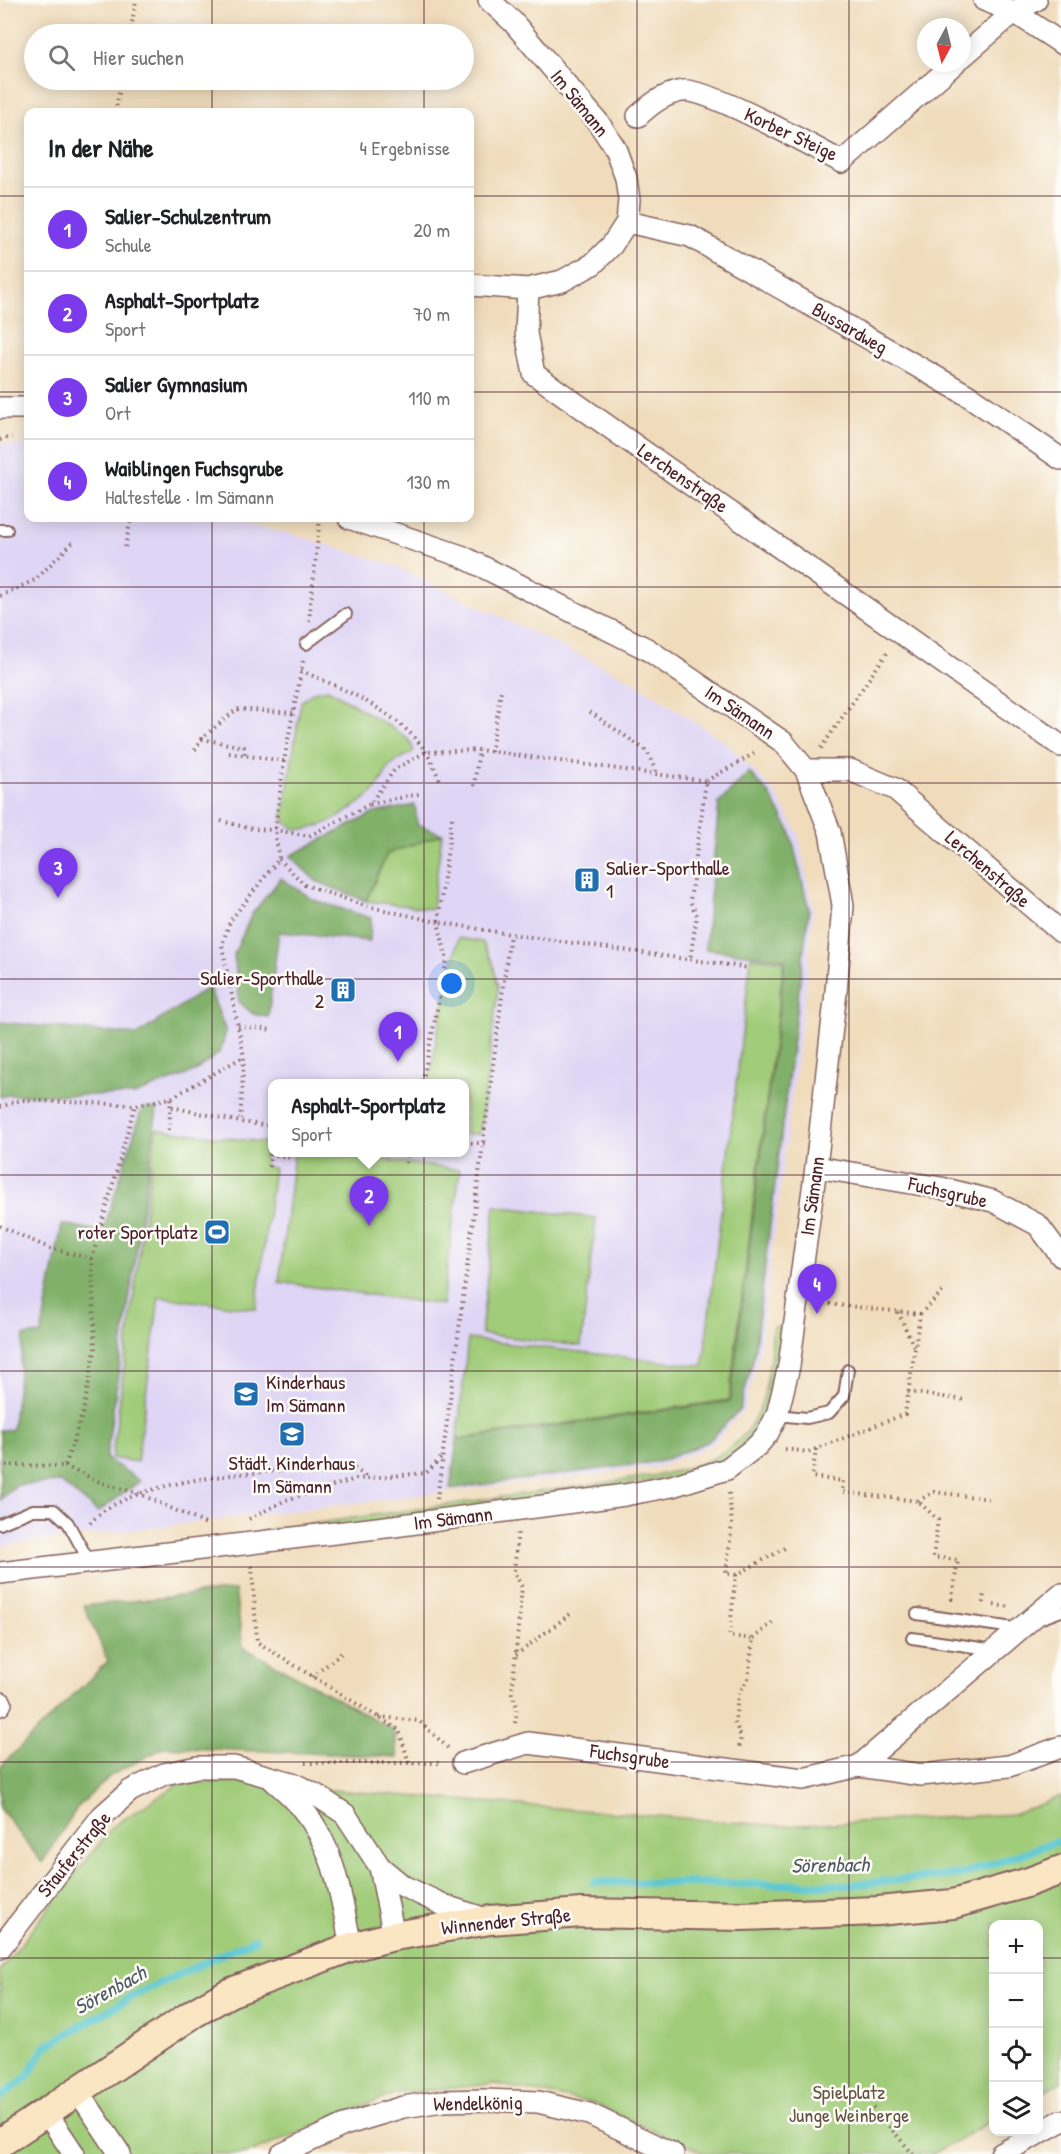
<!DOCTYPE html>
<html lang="de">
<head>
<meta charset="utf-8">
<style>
  :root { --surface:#fff; --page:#f2f2f2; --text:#202124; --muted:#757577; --line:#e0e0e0; --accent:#7c3aed }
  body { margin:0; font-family:"Patrick Hand",sans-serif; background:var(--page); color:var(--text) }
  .controls { position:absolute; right:18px; bottom:18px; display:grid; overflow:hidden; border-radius:12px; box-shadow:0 3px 15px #0003 }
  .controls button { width:54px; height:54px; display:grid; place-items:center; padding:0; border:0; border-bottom:2px solid var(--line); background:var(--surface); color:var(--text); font:30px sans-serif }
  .compass { position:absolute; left:917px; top:18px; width:54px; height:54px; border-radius:50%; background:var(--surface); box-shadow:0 3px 15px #0003; rotate:187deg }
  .you { position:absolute; left:452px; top:984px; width:21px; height:21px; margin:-15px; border:4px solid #fff; border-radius:50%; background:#1a73e8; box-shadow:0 0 0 9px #1a73e833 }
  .badge { display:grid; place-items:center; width:39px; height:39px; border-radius:50%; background:var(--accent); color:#fff; font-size:20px; font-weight:700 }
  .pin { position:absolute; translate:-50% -50px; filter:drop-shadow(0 2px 3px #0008) }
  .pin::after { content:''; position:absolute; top:32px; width:21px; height:18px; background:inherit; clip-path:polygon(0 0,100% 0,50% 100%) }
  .popup { position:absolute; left:268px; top:1079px; width:201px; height:78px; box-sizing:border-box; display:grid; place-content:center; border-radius:12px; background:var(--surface); filter:drop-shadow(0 2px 4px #0005); font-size:20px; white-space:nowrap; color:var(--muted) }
  .popup b { font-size:22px; color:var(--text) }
  .popup::after { content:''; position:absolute; left:50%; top:100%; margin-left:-12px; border:12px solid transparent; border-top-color:var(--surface) }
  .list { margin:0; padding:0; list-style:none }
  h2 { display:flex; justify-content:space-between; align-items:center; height:78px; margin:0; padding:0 24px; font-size:26px }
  h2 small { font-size:20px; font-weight:400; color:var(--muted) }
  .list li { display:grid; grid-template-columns:39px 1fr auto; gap:18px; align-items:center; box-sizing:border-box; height:84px; padding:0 24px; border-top:2px solid var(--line) }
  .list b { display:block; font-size:22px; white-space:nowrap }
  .list p { margin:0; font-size:20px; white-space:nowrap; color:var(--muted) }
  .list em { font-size:20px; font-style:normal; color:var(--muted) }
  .icon { flex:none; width:33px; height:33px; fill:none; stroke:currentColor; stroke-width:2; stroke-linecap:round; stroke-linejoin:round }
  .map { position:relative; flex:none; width:1061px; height:2154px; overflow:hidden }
  .search { position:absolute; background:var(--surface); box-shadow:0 3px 15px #0003; left:24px; top:24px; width:450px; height:66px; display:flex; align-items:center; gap:15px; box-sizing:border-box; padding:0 21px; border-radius:33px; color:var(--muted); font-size:22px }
  .panel { position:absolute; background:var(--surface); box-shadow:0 3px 15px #0003; left:24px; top:108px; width:450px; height:414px; border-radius:12px }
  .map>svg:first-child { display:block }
</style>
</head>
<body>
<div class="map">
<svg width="1061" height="2154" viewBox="0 0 1061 2154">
  <rect width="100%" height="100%" fill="#fdfcf7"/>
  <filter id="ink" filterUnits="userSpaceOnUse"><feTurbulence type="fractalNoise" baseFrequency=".0167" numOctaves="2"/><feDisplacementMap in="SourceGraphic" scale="12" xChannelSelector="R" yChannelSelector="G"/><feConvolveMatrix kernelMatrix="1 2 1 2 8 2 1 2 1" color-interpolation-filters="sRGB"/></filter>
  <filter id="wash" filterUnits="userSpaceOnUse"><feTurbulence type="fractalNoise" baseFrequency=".008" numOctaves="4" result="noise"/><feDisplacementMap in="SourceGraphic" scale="24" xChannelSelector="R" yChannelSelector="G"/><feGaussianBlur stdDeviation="1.35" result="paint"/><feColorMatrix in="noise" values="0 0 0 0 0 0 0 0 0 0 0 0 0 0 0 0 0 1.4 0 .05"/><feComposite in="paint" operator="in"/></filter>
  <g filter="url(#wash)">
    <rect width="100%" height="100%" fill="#f0dcbb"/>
    <path fill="#dfd5f5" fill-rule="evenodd" d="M0,444L28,445V518H219L292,534L393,565L633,681L727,743L776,794L798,834L813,908L806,987L758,1359L744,1410L712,1444L662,1466L0,1546ZM273,1084H465V1152H273Z"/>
    <g fill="#a1cc79" stroke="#767652" stroke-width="1.5">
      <path d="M328,689L400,733L410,741L414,751C407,756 396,760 390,766C384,773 382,783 375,790C361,805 298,850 283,818L301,702L313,692Z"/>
      <path d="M442,834L432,909L366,901L387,854Z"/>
      <path d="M458,938L482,942L493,963L498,988L480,1134H465V1084L429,1083L437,1035Z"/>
      <path d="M751,957L784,961L729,1400L457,1439L468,1339L703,1366Z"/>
      <path d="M156,1129L267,1143L264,1166L274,1168L256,1309L159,1297L137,1462L112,1458Z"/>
      <path d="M294,1153H333L460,1170L442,1305L279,1282Z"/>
      <path d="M495,1206L596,1218L581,1346L481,1334Z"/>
      <path d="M773,1327H780C774,1376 769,1434 721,1461C710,1468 695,1471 682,1476L263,1538L262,1531L658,1475C705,1466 746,1451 762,1401C770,1377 770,1351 773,1327Z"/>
      <path d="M235,1782L781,1826L1016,1814L1061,1796V2082L1039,2095L1038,1924H994L993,2120L933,2154H706L592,2103L495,2084L396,2093L247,2154H0V1971L113,1826L180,1783Z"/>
    </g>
    <g fill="#80b069" stroke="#65684a" stroke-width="1.5">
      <path d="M749,772L770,795L790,831L809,909L754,1356L740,1409L709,1441L662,1461L450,1489L457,1440L730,1401L785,959L705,949L719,803Z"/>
      <path d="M415,805L417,824L442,834L387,854L366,901L316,881L290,856L374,813Z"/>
      <path d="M281,878L314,900L371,918L370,941L279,932L268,1017L253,1014L239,1002L234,954L252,914Z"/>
      <path d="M209,987L226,1032L220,1052L194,1072L134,1095H8L0,1097V1022L137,1035Z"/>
      <path d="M142,1108L157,1109L106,1458L140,1481L98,1512L60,1482L16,1485L0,1500V1430H12L24,1336L41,1334L62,1224L103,1232Z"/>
      <path d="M235,1590L243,1647L394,1730L398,1757L165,1747L110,1776L77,1808L42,1863L0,1808V1767L108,1661L84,1606Z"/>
    </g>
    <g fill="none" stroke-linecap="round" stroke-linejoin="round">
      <g stroke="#5ac7d0" stroke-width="8">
        <path d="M594,1882L848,1885L963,1874L1061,1840"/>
        <path d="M0,2097L27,2077L45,2047L133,1996L255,1939"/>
      </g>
    </g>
  </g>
  <g filter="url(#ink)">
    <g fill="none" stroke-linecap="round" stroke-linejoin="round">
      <defs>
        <g id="lane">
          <path d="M0,530H7"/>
          <path d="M306,644L346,614"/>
          <path d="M777,1415L807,1418L829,1413L844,1396L848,1370"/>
          <path d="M0,1524L33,1510H54L68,1523L90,1563"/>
          <path d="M917,1614L1020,1629"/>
          <path d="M1042,1618L1061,1611"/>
          <path d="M912,1638L995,1650"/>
        </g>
        <g id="street">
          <path d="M984,0L1014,12L1061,43"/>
          <path d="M962,57L1014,12L1036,0"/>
          <path d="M638,116C651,104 664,94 682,91C707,87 813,147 842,162L955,63"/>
          <path d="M627,222L690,236L969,396L1061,459"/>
          <path d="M470,285L528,289L562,281L593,264L612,245L627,222L629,200L626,178L615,148L598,122L513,22L489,0"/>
          <path d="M528,289L526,333L534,374L1061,746"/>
          <path d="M0,408H28"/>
          <path d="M806,770H850L895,789L1061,932"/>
          <path d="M816,1167L941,1188L993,1201L1038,1225L1061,1256"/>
          <path d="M0,1573L394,1526L625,1495L672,1486L727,1469L758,1445L768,1433L777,1415L789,1366L816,1167L836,992L843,905L830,832L806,770L783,742L647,649L461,556L349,518"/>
          <path d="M0,1705L1,1703"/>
          <path d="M463,1763L528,1743L803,1779L859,1766L1061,1594"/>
          <path d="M859,1766L921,1775L1009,1766L1061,1747"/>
          <path d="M273,1780C282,1788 292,1796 300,1806C335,1846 341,1897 351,1947"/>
          <path d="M380,1867L403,1886L448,1907L486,1919"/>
          <path d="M0,1948L102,1816L130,1791L164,1774L197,1767H234L292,1783L316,1795L345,1814L380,1867L394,1936"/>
          <path d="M78,2091L120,2154"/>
          <path d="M46,2112L74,2154"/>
          <path d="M282,2154L344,2125L403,2107L443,2101L484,2100L538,2102L589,2114L673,2154"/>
          <path d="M1001,2154L1061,2121"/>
        </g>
        <path id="secondary" d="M0,2143L194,2013L229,1993L351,1947L394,1936L490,1920L582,1913L741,1916L878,1911L953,1904L1026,1883L1061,1870"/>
      </defs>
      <use href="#lane" stroke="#84615d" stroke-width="14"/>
      <use href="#street" stroke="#84615d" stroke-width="24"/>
      <use href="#secondary" stroke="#84615d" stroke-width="32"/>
      <g stroke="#84615d" stroke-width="4" stroke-dasharray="1.5 4.5" stroke-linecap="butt">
        <path d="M130,34L136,0"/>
        <path d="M115,112L122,80"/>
        <path d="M0,440L12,437"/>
        <path d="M125,547L131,518"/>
        <path d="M0,596L35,580L75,540"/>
        <path d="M309,621L320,518"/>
        <path d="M301,671C343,688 400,713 426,752C432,761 436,772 441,782"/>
        <path d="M590,712L647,751L657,774"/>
        <path d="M202,739L244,747L245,756"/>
        <path d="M821,748L889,650"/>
        <path d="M195,750L201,739L237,709L294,713"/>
        <path d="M491,752L501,691"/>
        <path d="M229,753L284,761"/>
        <path d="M706,781L757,752"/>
        <path d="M474,786L479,750"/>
        <path d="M370,804L419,794"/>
        <path d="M452,818L438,922L510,934L749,968"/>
        <path d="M221,821L253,829L275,830L309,836L370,804L395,769L426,752L479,750L706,781L690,901L697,915L690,960"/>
        <path d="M279,859L305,885L366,906L438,922L447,960L422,1084"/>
        <path d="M238,1026L271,1030"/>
        <path d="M0,1107L21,1100L135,1105L171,1098L243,1057"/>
        <path d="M172,1107L240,1122"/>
        <path d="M273,1126L240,1122L244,1057L222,945L230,921L279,859L275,830L284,761L303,661"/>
        <path d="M169,1130L171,1098"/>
        <path d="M465,1143H485"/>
        <path d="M270,1154L293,1158"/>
        <path d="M406,1163L408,1152"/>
        <path d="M269,1167L273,1131"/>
        <path d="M0,1226L49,1248L92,1259"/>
        <path d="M898,1312L915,1349"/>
        <path d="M920,1314L943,1291"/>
        <path d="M908,1392L965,1400"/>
        <path d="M785,1449L808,1452L905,1414L920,1314L820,1303"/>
        <path d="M816,1449L812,1477L843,1481L842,1492L918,1501L938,1520L933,1557L958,1560L952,1599H954"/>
        <path d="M0,1465L65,1466L83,1412L95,1351L92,1259L135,1105"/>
        <path d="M65,1466L102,1483L140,1494L208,1525"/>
        <path d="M729,1493L732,1524L726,1574L736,1575L729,1636L753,1639L748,1679L738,1695L735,1723L741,1737L739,1749"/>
        <path d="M437,1499L510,934"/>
        <path d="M918,1501L934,1492L990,1499"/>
        <path d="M249,1519L286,1500L356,1479L426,1473L442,1457"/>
        <path d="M90,1523C95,1518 101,1512 108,1508C170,1472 278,1472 350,1466L369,1478"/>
        <path d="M252,1566L257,1642L399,1730L409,1763"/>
        <path d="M736,1575L785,1548"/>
        <path d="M983,1603L984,1592"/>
        <path d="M994,1605L1011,1607"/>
        <path d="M753,1639L773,1622"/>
        <path d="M516,1655L570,1614"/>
        <path d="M312,1677L344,1651"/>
        <path d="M379,1717L419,1721L448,1748"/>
        <path d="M515,1723L517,1707L512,1693L522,1587L514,1572L518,1530"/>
        <path d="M305,1763H442"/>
        <path d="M873,2108L913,2154"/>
      </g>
      <use href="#lane" stroke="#fff" stroke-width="10"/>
      <use href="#street" stroke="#fff" stroke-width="21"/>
      <use href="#secondary" stroke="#fbe6c4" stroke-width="28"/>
    </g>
  </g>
  <path fill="none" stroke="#4a1f2b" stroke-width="1.5" stroke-opacity="0.55" d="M212,0V34M424,0V34M637,0V2154M849,0V2154M212,80V112M424,80V112M0,196H28M470,196H1061M0,392H28M470,392H1061M212,518V2154M424,518V2154M0,587H1061M0,783H1061M0,979H1061M0,1175H1061M0,1371H1061M0,1567H1061M0,1762H1061M0,1958H994M1038,1958H1061"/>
  <defs>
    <symbol id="building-square" viewBox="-11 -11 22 22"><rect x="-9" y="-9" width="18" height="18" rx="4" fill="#1f6fb2" stroke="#fdfcf7"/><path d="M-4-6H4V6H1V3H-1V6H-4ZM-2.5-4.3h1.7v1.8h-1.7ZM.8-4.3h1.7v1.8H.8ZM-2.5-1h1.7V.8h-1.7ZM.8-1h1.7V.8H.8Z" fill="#fff"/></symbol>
    <symbol id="stadium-square" viewBox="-11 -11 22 22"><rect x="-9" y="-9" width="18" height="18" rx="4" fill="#1f6fb2" stroke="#fdfcf7"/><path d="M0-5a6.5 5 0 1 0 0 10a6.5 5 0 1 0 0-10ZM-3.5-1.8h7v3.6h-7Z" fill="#fff"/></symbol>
    <symbol id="school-square" viewBox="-11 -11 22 22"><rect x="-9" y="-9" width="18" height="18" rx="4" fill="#1f6fb2" stroke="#fdfcf7"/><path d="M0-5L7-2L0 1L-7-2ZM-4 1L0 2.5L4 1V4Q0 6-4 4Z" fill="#fff"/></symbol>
  </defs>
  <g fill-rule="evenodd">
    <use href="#building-square" x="572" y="865" width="30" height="30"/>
    <use href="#building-square" x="328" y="975" width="30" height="30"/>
    <use href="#stadium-square" x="202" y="1217" width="30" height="30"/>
    <use href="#school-square" x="231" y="1379" width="30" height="30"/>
    <use href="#school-square" x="277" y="1419" width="30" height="30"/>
  </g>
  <g text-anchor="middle" stroke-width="5" stroke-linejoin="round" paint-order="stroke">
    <g font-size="20" fill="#4a1f2b" stroke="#fdfcf7">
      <text transform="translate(580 103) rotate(51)" y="7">Im Sämann</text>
      <text transform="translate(791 134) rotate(25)" y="7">Korber Steige</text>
      <text transform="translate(850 328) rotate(30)" y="7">Bussardweg</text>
      <text transform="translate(683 478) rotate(35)" y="7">Lerchenstraße</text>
      <text transform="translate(740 712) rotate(34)" y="7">Im Sämann</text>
      <text transform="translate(988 869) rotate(41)" y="7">Lerchenstraße</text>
      <text transform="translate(948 1192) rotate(13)" y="7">Fuchsgrube</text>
      <text transform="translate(812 1196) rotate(-82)" y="7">Im Sämann</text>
      <text transform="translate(453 1518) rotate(-7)" y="7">Im Sämann</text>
      <text transform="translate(630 1756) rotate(8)" y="7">Fuchsgrube</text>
      <text transform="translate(74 1854) rotate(-51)" y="7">Stauferstraße</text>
      <text transform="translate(506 1921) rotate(-6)" y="7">Winnender Straße</text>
      <text transform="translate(478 2103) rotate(-1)" y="7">Wendelkönig</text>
    </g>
    <g font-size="20" fill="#4a1f2b" stroke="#fdfcf7" text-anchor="start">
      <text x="606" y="875">Salier-Sporthalle<tspan x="606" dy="23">1</tspan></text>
      <text x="324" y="985" text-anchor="end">Salier-Sporthalle<tspan x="324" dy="23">2</tspan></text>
      <text x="198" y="1239" text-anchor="end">roter Sportplatz</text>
      <text x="266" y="1389">Kinderhaus<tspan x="266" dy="23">Im Sämann</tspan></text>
      <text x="292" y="1470" text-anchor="middle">Städt. Kinderhaus<tspan x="292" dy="23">Im Sämann</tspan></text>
    </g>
    <g font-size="20" fill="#645342" stroke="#fdfcf7">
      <text x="849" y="2099">Spielplatz<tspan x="849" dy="23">Junge Weinberge</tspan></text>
    </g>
    <g font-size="21" font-style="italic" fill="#505a65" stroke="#fdfcf7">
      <text transform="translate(830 1865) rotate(-1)" y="7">Sörenbach</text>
      <text transform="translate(110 1990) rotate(-29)" y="7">Sörenbach</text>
    </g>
  </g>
</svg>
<div class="controls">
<button>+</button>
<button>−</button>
<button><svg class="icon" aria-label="locate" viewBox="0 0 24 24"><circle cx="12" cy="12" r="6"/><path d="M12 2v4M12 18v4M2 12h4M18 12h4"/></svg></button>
<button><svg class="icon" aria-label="layers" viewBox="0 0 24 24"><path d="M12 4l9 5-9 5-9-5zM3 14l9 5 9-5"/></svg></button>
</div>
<svg class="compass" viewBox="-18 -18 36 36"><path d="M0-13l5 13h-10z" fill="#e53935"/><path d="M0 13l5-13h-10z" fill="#757577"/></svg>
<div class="you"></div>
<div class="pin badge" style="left:398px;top:1062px">1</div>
<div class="pin badge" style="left:369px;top:1226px">2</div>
<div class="popup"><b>Asphalt-Sportplatz</b>Sport</div>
<div class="pin badge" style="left:58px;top:898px">3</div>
<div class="pin badge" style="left:817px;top:1314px">4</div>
<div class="search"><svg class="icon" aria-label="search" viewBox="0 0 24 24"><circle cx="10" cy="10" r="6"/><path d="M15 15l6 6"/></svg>Hier suchen</div>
<section class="panel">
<h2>In der Nähe<small>4 Ergebnisse</small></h2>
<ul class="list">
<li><span class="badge">1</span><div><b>Salier-Schulzentrum</b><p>Schule</p></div><em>20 m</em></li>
<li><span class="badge">2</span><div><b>Asphalt-Sportplatz</b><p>Sport</p></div><em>70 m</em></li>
<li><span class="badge">3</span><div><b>Salier Gymnasium</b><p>Ort</p></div><em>110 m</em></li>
<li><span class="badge">4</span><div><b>Waiblingen Fuchsgrube</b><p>Haltestelle · Im Sämann</p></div><em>130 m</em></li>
</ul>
</section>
</div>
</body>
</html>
